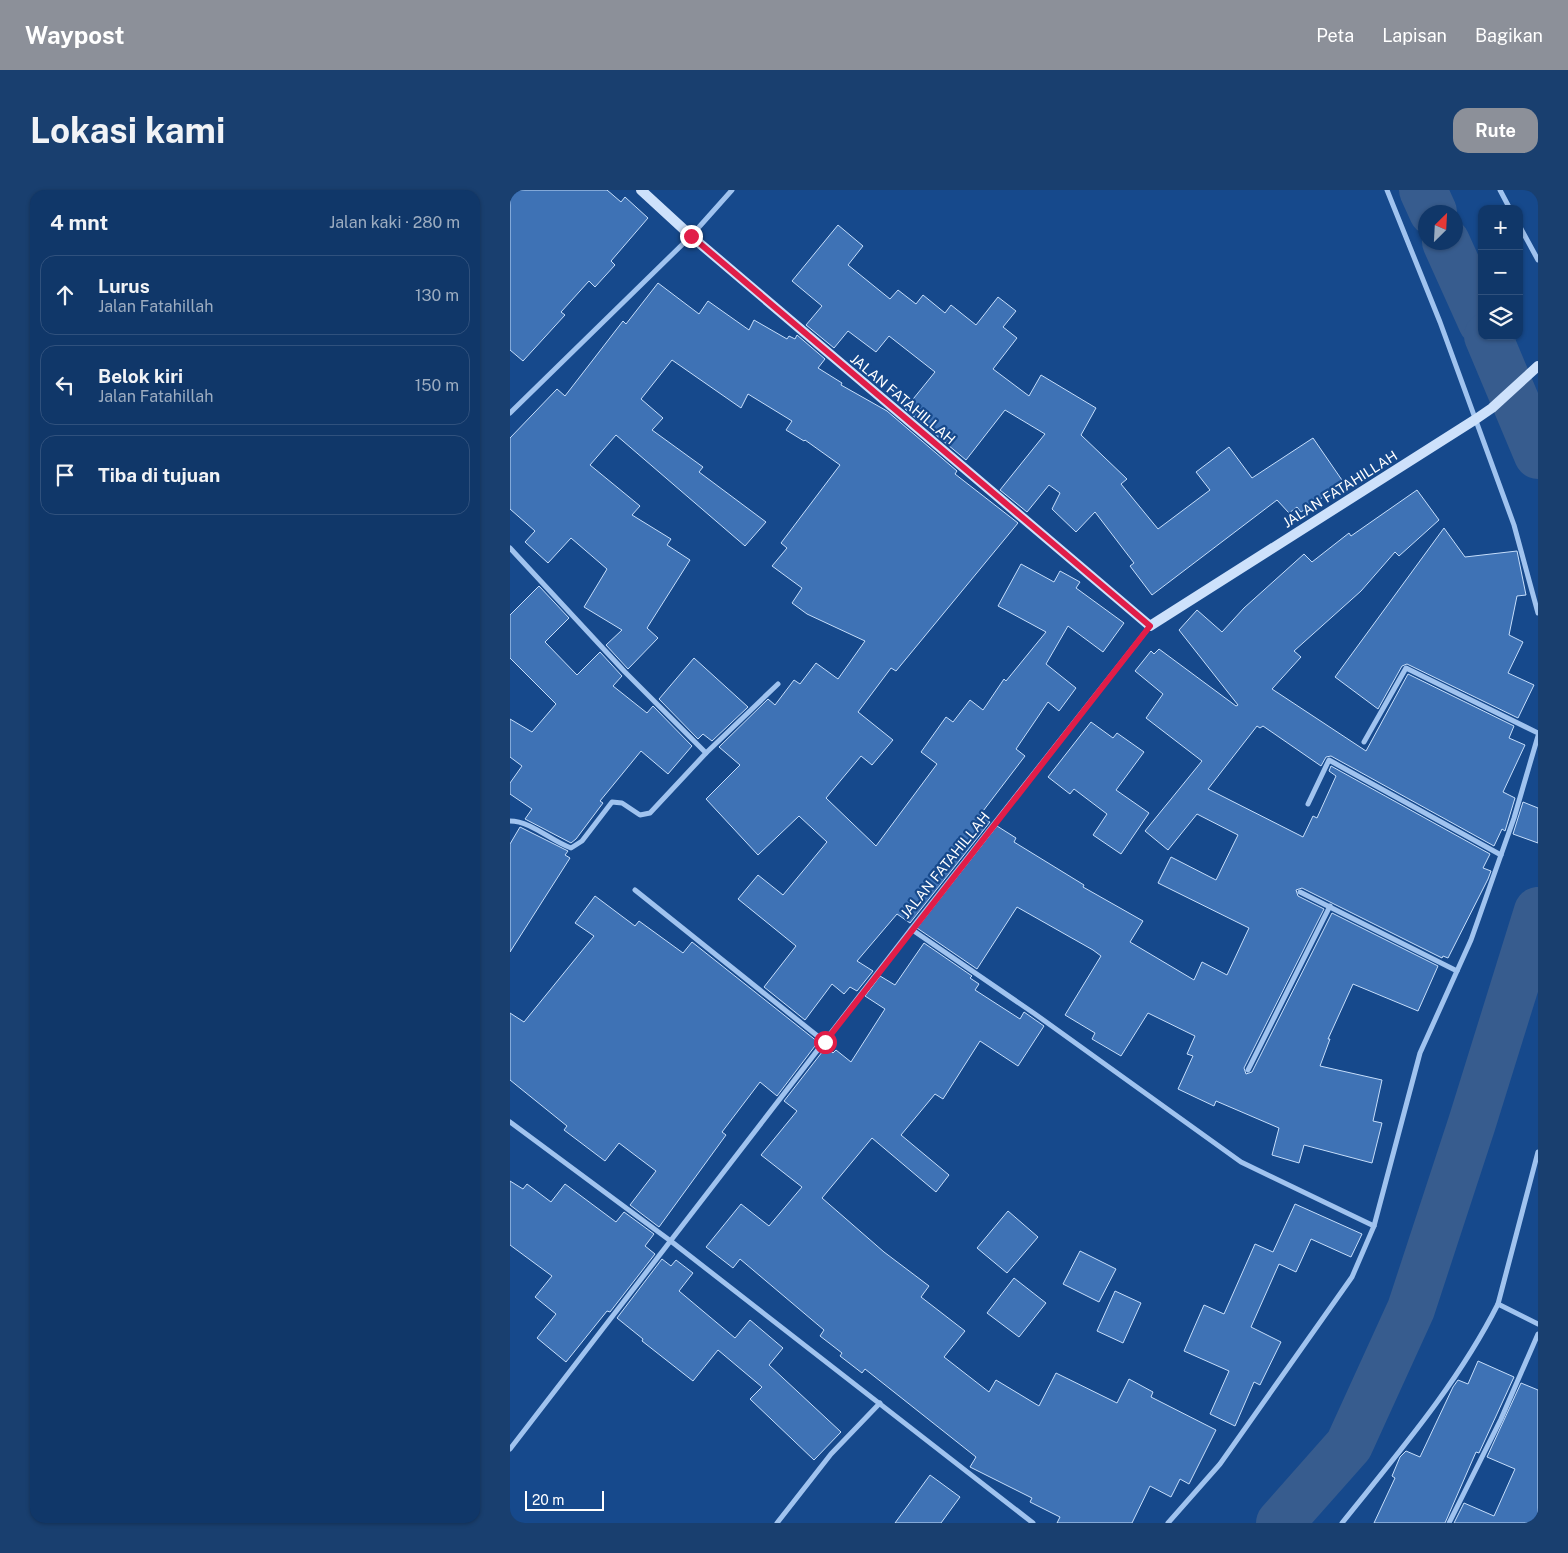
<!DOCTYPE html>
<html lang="id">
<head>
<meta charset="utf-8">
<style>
  :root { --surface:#103769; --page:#193f6f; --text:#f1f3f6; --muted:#9cacc0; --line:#30517d; --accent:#8c9099 }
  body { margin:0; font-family:"Public Sans",sans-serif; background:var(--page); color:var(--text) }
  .controls { position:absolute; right:15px; top:15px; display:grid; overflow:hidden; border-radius:10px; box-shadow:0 1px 4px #0004 }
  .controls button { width:45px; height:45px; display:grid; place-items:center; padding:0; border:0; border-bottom:1px solid var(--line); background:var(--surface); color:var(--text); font:25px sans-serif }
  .compass { position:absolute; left:908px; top:15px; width:45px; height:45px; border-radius:50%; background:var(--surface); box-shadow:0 1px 4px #0004; rotate:24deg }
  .scale { position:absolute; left:15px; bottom:12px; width:79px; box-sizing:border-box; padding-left:5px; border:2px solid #fff; border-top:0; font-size:14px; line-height:18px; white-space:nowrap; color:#fff; -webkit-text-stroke:4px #16498c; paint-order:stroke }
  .stop { position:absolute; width:15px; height:15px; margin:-11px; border:4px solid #e11d48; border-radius:50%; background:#fff }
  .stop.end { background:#e11d48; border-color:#fff; box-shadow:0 1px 5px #0008 }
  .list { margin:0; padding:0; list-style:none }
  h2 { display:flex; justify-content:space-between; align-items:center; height:65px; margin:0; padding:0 20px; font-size:21px }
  h2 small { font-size:16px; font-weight:400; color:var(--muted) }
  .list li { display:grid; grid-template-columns:32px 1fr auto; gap:15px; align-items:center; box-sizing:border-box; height:80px; margin:0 10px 10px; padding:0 10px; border:1px solid var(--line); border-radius:15px }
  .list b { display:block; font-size:19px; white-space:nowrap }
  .list p { margin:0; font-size:16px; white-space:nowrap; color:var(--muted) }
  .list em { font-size:16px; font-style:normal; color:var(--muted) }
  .icon { flex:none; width:28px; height:28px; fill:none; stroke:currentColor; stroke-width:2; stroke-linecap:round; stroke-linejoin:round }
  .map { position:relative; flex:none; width:1028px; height:1333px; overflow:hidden; border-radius:15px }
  header { display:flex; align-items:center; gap:30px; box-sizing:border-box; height:70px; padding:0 25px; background:var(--accent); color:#fff }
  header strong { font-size:24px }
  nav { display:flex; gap:28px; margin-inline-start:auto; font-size:18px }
  .intro { display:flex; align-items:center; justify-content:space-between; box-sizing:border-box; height:120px; padding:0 30px }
  h1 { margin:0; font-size:35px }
  .button { padding:12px 22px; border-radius:15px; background:var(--accent); color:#fff; font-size:18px; font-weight:700 }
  main { display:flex; gap:30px; padding:0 30px }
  aside { flex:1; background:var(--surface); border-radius:15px; box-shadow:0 1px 4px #0004 }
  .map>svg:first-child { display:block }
</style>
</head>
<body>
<header>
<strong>Waypost</strong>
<nav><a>Peta</a><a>Lapisan</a><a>Bagikan</a></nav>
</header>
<div class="intro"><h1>Lokasi kami</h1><a class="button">Rute</a></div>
<main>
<aside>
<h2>4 mnt<small>Jalan kaki · 280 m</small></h2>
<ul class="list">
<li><svg class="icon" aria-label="ahead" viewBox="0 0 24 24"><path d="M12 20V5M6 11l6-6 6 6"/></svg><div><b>Lurus</b><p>Jalan Fatahillah</p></div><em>130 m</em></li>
<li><svg class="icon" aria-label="left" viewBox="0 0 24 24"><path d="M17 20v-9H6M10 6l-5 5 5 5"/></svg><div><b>Belok kiri</b><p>Jalan Fatahillah</p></div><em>150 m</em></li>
<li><svg class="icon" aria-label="arrive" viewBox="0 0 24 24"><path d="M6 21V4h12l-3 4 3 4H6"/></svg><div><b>Tiba di tujuan</b></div></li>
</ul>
</aside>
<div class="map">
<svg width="1028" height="1333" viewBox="0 0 1028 1333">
  <rect width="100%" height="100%" fill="#16498c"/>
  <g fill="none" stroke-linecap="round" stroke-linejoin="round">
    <g stroke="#375c8e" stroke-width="48">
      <path d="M913,0L923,22"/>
      <path d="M936,52L972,132"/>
      <path d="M978,146L1028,265"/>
      <path d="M770,1333L839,1255L901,1119L962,933L1028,721"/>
    </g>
  </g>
  <g fill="#3e72b5" stroke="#c6defb">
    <path d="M0,0H97L111,12L115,7L138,28L101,71L105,75L85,97L79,91L51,122L55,125L13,171L0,160Z"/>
    <path d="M328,35L353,56L338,75L380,109L388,100L406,114L413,105L435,123L441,115L466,135L488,107L506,121L493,137L507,148L483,179L519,206L531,185L586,218L571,245L617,289L611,294L648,339L700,300L686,282L719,257L742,288L803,248L834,293L791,322L787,317L779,323L767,310L642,405L620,376L624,373L585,322L566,342L542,319L550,303L539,295L517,322L490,300L535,244L495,220L456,270L395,219L425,182L379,146L366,162L338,141L324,158L296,135L312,116L282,91Z"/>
    <path d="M148,93L189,124L198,111L239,140L244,130L277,149L279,146L285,149L287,145L315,169L308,178L332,193L331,195L377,221L447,281L445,284L508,333L386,481L381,478L348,522L383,550L362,575L351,566L316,608L366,656L427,574L411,562L436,527L443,532L460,510L473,520L494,489L496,491L536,442L488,416L511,374L544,392L550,381L570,392L566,398L614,433L593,462L558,436L536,474L566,498L549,521L538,512L506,559L515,566L470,625L480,632L400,733L387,724L347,771L363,781L347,801L340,797L334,804L322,794L295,830L254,797L286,756L228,709L248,685L273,705L317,652L289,626L248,665L196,609L230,575L209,557L258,509L265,515L284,490L290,494L306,473L328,489L355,451L297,424L282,413L292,398L262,376L277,358L271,353L330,275L295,250L294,251L276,240L282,231L238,204L231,218L162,170L131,209L153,228L142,240L193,277L189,282L256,332L235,356L106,245L80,275L130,316L122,325L161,349L157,355L180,370L137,438L148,448L118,479L96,455L112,440L74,417L97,379L61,348L38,373L15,352L25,341L0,319V248L47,199L55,206L113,131L116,134Z"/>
    <path d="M907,300L929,330L889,366L885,362L851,401L784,461L791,467L762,499L856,561L898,484L1004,536L999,548L1015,555L993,602L1005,608L995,641L992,639L984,656L821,566L816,567L811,576L753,536L750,538L747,536L698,599L793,647L803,626L807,628L826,586L819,581L821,576L980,664L973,678L981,681L978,689L938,768L933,766L932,768L792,698L786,700L788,706L814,719L734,878L736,884L742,882L822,723L928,776L908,821L843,794L818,849H820L810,876L872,890L863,931L872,933L862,973L794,955L789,973L762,965L769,938L706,911L704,916L668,899L683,866L677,864L685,846L638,823L611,866L582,849L585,843L555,825L591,766L583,760L507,717L467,779L407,738L487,636L506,648L504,652L574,695L573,697L633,731L620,752L684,790L692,772L717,785L739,738L648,693L661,667L706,690L728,645L687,624L658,660L635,641L692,571L636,528L653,504L625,481L641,461L644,464L649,459L726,516L728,515L669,440L687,420L712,442L734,418L794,364L802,372L839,343L841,346Z"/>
    <path d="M934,338L955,367L1007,361L1016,405L1007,406L999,445L1013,452L998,483L1024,495L1008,528L897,474L892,476L868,519L825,487Z"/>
    <path d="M29,396L59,428L35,452L67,485L90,462L112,486L103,496L137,523L143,516L182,556L158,584L131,561L90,611L93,613L66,649L61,653L15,629L22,619L0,604V593L12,576L0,567V529L22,542L46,514L0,468V425Z"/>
    <path d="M184,468L238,517L202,551L193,544L188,549L149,509Z"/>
    <path d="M581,532L603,548L607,543L634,562L606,600L639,623L611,664L583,645L597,624L564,599L560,604L538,587Z"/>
    <path d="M1013,612L1028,618V653L1003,644Z"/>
    <path d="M10,637L58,661L55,665L60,668L0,762V654Z"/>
    <path d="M85,706L125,736L129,731L173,763L182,752L308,852L267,906L250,892L212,942L216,945L149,1037L120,1015L146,981L109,953L95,971L54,940L57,936L0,890V823L14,832L84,746L65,733Z"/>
    <path d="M414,753L462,786L460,788L469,794L465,800L510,829L514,822L534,836L508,876L470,851L433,909L425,904L391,945L439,985L426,1002L362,948L312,1008L374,1062L419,1096L411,1107L455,1141L434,1167L479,1202L486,1190L529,1216L546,1183L607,1213L619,1189L643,1202L641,1207L706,1240L679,1294L670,1289L661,1307L640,1296L622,1333H547L550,1327L520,1312L522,1308L460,1277L466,1267L355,1179L352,1183L330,1166L332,1163L310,1146L314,1140L230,1069L223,1078L196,1057L231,1014L259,1036L292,997L251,965L287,921L274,911L316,857L323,863L326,860L341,872L375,819L355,806L370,786L385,795Z"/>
    <path d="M0,991L13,999L17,994L41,1012L55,994L106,1032L114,1022L144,1044L135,1056L145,1064L100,1122L97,1121L56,1172L27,1148L46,1124L25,1107L42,1086L0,1055Z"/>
    <path d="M785,1014L852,1044L841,1067L801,1049L786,1082L769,1074L741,1137L771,1152L750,1195L744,1192L725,1236L700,1224L719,1181L674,1161L694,1115L714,1124L745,1054L763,1062Z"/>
    <path d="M498,1021L528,1047L497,1083L467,1058Z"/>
    <path d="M570,1061L606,1079L589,1112L553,1094Z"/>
    <path d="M152,1069L161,1076L166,1070L183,1083L169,1101L225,1148L240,1130L273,1158L259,1175L331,1242L304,1270L240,1209L252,1197L208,1160L183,1191L132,1151L133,1149L107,1128Z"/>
    <path d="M504,1088L536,1113L509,1147L477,1123Z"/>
    <path d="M605,1101L631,1113L613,1153L587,1141Z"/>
    <path d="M968,1171L1004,1187L969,1263L966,1262L935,1333H864L885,1288L882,1286L890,1267L896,1261L910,1267L943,1197L948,1190L958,1194Z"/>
    <path d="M1011,1193L1028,1200V1333H944L954,1313L984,1326L1005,1279L977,1267Z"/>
    <path d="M420,1285L450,1307L431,1333H385Z"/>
  </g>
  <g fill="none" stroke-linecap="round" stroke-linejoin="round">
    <g stroke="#a0c3ef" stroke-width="5">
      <path d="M877,0L930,132L1004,335L1028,423"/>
      <path d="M990,0L1000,19"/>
      <path d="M1009,35L1028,70"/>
      <path d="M0,223L181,46L222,0"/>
      <path d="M0,358L115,482L196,563L140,623L130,625L112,613L102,612L72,651L61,658C41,651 21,631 0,631"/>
      <path d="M854,552L896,478L1028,543"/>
      <path d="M196,563L268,494"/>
      <path d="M798,614L819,570L991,665"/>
      <path d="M125,700L315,852"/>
      <path d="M790,702L947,781"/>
      <path d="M401,739L525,824L731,972L864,1036"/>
      <path d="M738,880L820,716"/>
      <path d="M0,932L162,1052L523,1333"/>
      <path d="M988,1114L1028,962"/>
      <path d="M0,1259L401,739L640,436"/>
      <path d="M267,1333L321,1264L370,1213"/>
      <path d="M658,1333L710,1274L842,1087L864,1036L910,863L961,750L1004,628L1028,546"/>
      <path d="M832,1333C888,1263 947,1195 988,1114L1028,1134"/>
      <path d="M939,1333L991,1229L1028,1144"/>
    </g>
    <path stroke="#cde1fb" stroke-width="10" d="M131,0L181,46L640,436L966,229L982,218L1028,176"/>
  </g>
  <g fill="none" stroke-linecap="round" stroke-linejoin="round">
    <path stroke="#e11d48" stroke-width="6" d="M181,46L640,436L315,852"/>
  </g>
  <g text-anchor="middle" stroke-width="4.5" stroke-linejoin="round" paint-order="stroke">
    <g font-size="14" fill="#fff" stroke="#16498c">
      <text transform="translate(393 209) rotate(40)" y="5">JALAN FATAHILLAH</text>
      <text transform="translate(830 299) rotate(-32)" y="5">JALAN FATAHILLAH</text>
      <text transform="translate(435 675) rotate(-51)" y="5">JALAN FATAHILLAH</text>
    </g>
  </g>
</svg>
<div class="controls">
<button>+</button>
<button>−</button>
<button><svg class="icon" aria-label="layers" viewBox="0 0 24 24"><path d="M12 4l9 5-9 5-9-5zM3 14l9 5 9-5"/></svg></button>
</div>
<svg class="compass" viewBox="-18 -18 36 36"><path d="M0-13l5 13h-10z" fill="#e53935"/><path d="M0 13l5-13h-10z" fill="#9cacc0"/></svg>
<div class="scale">20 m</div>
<div class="stop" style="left:315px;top:852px"></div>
<div class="stop end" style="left:181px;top:46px"></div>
</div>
</main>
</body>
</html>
